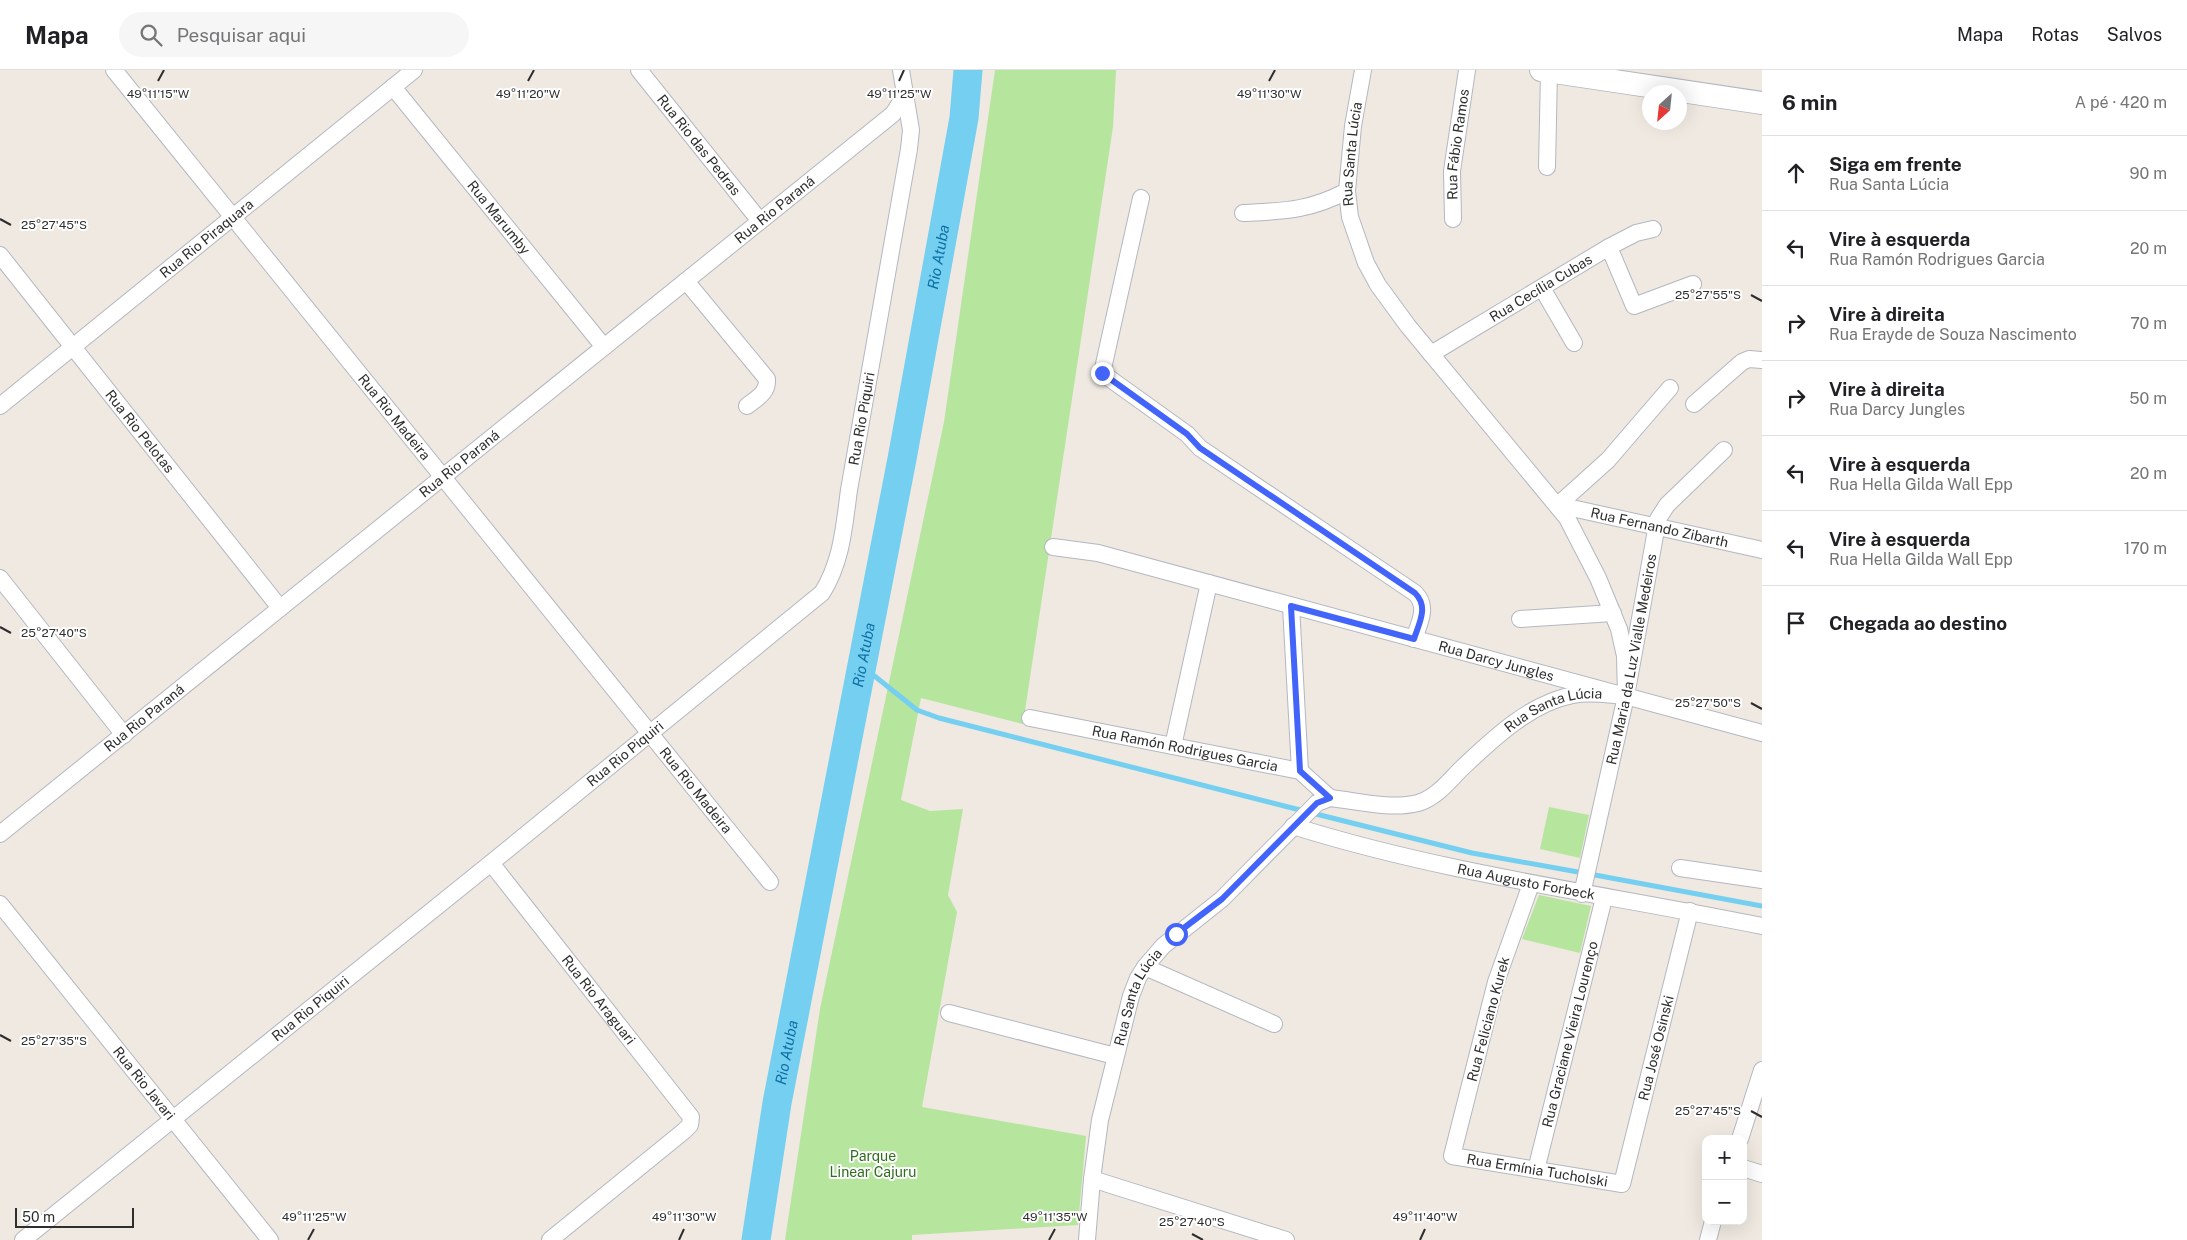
<!DOCTYPE html>
<html lang="pt">
<head>
<meta charset="utf-8">
<style>
  :root { --surface:#fff; --page:#f6f6f6; --text:#202124; --muted:#757577; --line:#e0e0e0 }
  body { margin:0; font-family:"Public Sans",sans-serif; background:var(--page); color:var(--text) }
  .controls { position:absolute; right:15px; bottom:15px; display:grid; overflow:hidden; border-radius:10px; box-shadow:0 5px 20px #0002 }
  .controls button { width:45px; height:45px; display:grid; place-items:center; padding:0; border:0; border-bottom:1px solid var(--line); background:var(--surface); color:var(--text); font:25px sans-serif }
  .compass { position:absolute; left:1642px; top:15px; width:45px; height:45px; border-radius:50%; background:var(--surface); box-shadow:0 5px 20px #0002; rotate:207deg }
  .scale { position:absolute; left:15px; bottom:12px; width:119px; box-sizing:border-box; padding-left:5px; border:2px solid #2e2e2e; border-top:0; font-size:14px; line-height:18px; white-space:nowrap; color:#2e2e2e; -webkit-text-stroke:4px #fff; paint-order:stroke }
  .stop { position:absolute; width:15px; height:15px; margin:-11px; border:4px solid #4264fb; border-radius:50%; background:#fff }
  .stop.end { background:#4264fb; border-color:#fff; box-shadow:0 1px 5px #0008 }
  .list { margin:0; padding:0; list-style:none }
  h2 { display:flex; justify-content:space-between; align-items:center; height:65px; margin:0; padding:0 20px; font-size:21px }
  h2 small { font-size:16px; font-weight:400; color:var(--muted) }
  .list li { display:grid; grid-template-columns:32px 1fr auto; gap:15px; align-items:center; box-sizing:border-box; height:75px; padding:0 20px; border-top:1px solid var(--line) }
  .list b { display:block; font-size:19px; white-space:nowrap }
  .list p { margin:0; font-size:16px; white-space:nowrap; color:var(--muted) }
  .list em { font-size:16px; font-style:normal; color:var(--muted) }
  .icon { flex:none; width:28px; height:28px; fill:none; stroke:currentColor; stroke-width:2; stroke-linecap:round; stroke-linejoin:round }
  .map { position:relative; flex:none; width:1762px; height:1170px; overflow:hidden }
  header { display:flex; align-items:center; gap:30px; box-sizing:border-box; height:70px; padding:0 25px; background:var(--surface); border-bottom:1px solid var(--line) }
  header strong { font-size:24px }
  nav { display:flex; gap:28px; margin-inline-start:auto; font-size:18px }
  .search { width:350px; height:45px; background:var(--page); display:flex; align-items:center; gap:12px; box-sizing:border-box; padding:0 18px; border-radius:28px; color:var(--muted); font-size:19px }
  main { display:flex }
  aside { flex:1; background:var(--surface) }
  .map>svg:first-child { display:block }
</style>
</head>
<body>
<header>
<strong>Mapa</strong>
<div class="search"><svg class="icon" aria-label="search" viewBox="0 0 24 24"><circle cx="10" cy="10" r="6"/><path d="M15 15l6 6"/></svg>Pesquisar aqui</div>
<nav><a>Mapa</a><a>Rotas</a><a>Salvos</a></nav>
</header>
<main>
<div class="map">
<svg width="1762" height="1170" viewBox="0 0 1762 1170">
  <rect width="100%" height="100%" fill="#efe9e1"/>
  <g fill="#b6e59e">
    <path d="M995,0H1116L1113,57L1023,654L921,628L901,730L930,741L963,739L948,825L957,842L922,1037L1086,1066L1078,1155L912,1165V1170H785L820,939L944,352Z"/>
    <path d="M1549,737L1589,745L1580,788L1540,779Z"/>
    <path d="M1539,825L1591,836L1580,883L1522,869Z"/>
  </g>
  <g fill="none" stroke-linecap="round" stroke-linejoin="round">
    <g stroke="#75cff0" stroke-width="5">
      <path d="M862,596L917,640L939,648L1304,741"/>
      <path d="M1312,743L1472,783L1578,802"/>
      <path d="M1595,805L1762,836"/>
    </g>
    <path stroke="#75cff0" stroke-width="29" id="s1" d="M756,1170L777,1033L902,389L964,48L968,0"/>
    <defs>
      <g id="street">
        <path id="s2" d="M114,0L770,812"/>
        <path id="s3" d="M639,0L760,151"/>
        <path id="s4" d="M393,17L604,277"/>
        <path d="M1547,97L1549,1"/>
        <path d="M1141,128L1102,303L1187,364L1200,378L1415,523C1429,537 1419,553 1414,569"/>
        <path d="M1243,143C1284,141 1309,141 1347,121"/>
        <path id="s5" d="M1453,149L1452,101L1467,0"/>
        <path d="M1609,177L1634,236L1693,214"/>
        <path id="s6" d="M0,185L280,538"/>
        <path d="M686,211L767,309C768,323 757,328 747,336"/>
        <path d="M1542,218L1574,273"/>
        <path id="s7" d="M1431,284L1609,177L1636,163L1653,159"/>
        <path d="M1694,334L1742,292L1749,289L1762,290"/>
        <path id="s8" d="M0,336L414,0"/>
        <path id="s9" d="M1558,435L1762,480"/>
        <path d="M1558,435L1608,390L1670,318"/>
        <path id="s10" d="M1053,477L1098,483L1762,663"/>
        <path d="M0,508L124,665"/>
        <path d="M1291,536L1300,701"/>
        <path d="M1520,549L1613,543"/>
        <path id="s11" d="M1030,648L1300,701L1330,728"/>
        <path d="M1173,676L1209,513"/>
        <path id="s12" d="M1293,756C1446,804 1605,824 1762,856"/>
        <path id="s13" d="M0,764L893,44L902,30L904,19"/>
        <path id="s14" d="M491,793L691,1047L690,1055L684,1061L550,1170"/>
        <path d="M1680,798L1762,810"/>
        <path id="s15" d="M1531,814L1496,912L1452,1086L1622,1114L1690,841"/>
        <path id="s16" d="M1582,824L1626,626L1658,449L1667,435L1724,380"/>
        <path id="s17" d="M0,834L270,1170"/>
        <path d="M1145,897L1274,954"/>
        <path d="M949,943L1115,986"/>
        <path d="M1740,1069L1762,1000"/>
        <path d="M1743,1098L1762,1104"/>
        <path id="s18" d="M1536,1100L1604,828"/>
        <path d="M1092,1109L1286,1170"/>
        <path id="s19" d="M23,1170L491,793L822,523C842,491 844,457 849,420L909,79L911,60L901,0"/>
        <path id="s20" d="M1087,1170L1092,1109L1100,1050L1131,926L1138,908L1145,897L1163,876L1222,829L1317,733L1330,728C1358,731 1390,740 1418,733C1436,728 1449,711 1462,698C1493,669 1530,633 1573,625C1590,621 1609,625 1626,626L1625,586L1619,559L1598,508L1567,448L1408,256L1378,215L1366,193L1350,147L1347,121L1353,56L1363,0"/>
        <path d="M1708,1170L1713,1151"/>
      </g>
      <path id="secondary" d="M1541,0L1762,33"/>
    </defs>
    <use href="#street" stroke="#b4b7c1" stroke-width="18"/>
    <use href="#secondary" stroke="#b4b7c1" stroke-width="24"/>
    <use href="#street" stroke="#fff" stroke-width="16"/>
    <use href="#secondary" stroke="#fff" stroke-width="22"/>
  </g>
  <g fill="none" stroke-linecap="round" stroke-linejoin="round">
    <path stroke="#4264fb" stroke-width="6" d="M1102,303L1187,364L1200,378L1415,523C1429,537 1419,553 1414,569L1291,536L1300,701L1330,728L1317,733L1222,829L1176,864"/>
  </g>
  <path fill="none" stroke="#2e2e2e" stroke-width="2" d="M158,11L164,0M528,11L534,0M899,11L904,0M1269,11L1275,0M0,149L11,155M1751,225L1762,231M0,557L11,563M1751,633L1762,639M0,965L11,971M1751,1041L1762,1047M1192,1164L1203,1170M308,1170L314,1159M679,1170L684,1159M1049,1170L1055,1159M1420,1170L1425,1159"/>
  <g text-anchor="middle" stroke-width="4" stroke-linejoin="round" paint-order="stroke">
    <g font-size="14" fill="#2e2e2e" stroke="#fff">
      <text dy="5" stroke="none"><textPath href="#s5" startOffset="75">Rua Fábio Ramos</textPath></text>
      <text dy="5" stroke="none"><textPath href="#s3" startOffset="96">Rua Rio das Pedras</textPath></text>
      <text dy="5" stroke="none"><textPath href="#s20" startOffset="1494">Rua Santa Lúcia</textPath></text>
      <text dy="5" stroke="none"><textPath href="#s13" startOffset="995">Rua Rio Paraná</textPath></text>
      <text dy="5" stroke="none"><textPath href="#s4" startOffset="168">Rua Marumby</textPath></text>
      <text dy="5" stroke="none"><textPath href="#s8" startOffset="266">Rua Rio Piraquara</textPath></text>
      <text dy="5" stroke="none"><textPath href="#s7" startOffset="128">Rua Cecília Cubas</textPath></text>
      <text dy="5" stroke="none"><textPath href="#s2" startOffset="446">Rua Rio Madeira</textPath></text>
      <text dy="5" stroke="none"><textPath href="#s19" startOffset="1208">Rua Rio Piquiri</textPath></text>
      <text dy="5" stroke="none"><textPath href="#s6" startOffset="225">Rua Rio Pelotas</textPath></text>
      <text dy="5" stroke="none"><textPath href="#s13" startOffset="590">Rua Rio Paraná</textPath></text>
      <text dy="5" stroke="none"><textPath href="#s9" startOffset="104">Rua Fernando Zibarth</textPath></text>
      <text dy="5" stroke="none"><textPath href="#s16" startOffset="240">Rua Maria da Luz Vialle Medeiros</textPath></text>
      <text dy="5" stroke="none"><textPath href="#s10" startOffset="458">Rua Darcy Jungles</textPath></text>
      <text dy="5" stroke="none"><textPath href="#s20" startOffset="790">Rua Santa Lúcia</textPath></text>
      <text dy="5" stroke="none"><textPath href="#s13" startOffset="185">Rua Rio Paraná</textPath></text>
      <text dy="5" stroke="none"><textPath href="#s11" startOffset="158">Rua Ramón Rodrigues Garcia</textPath></text>
      <text dy="5" stroke="none"><textPath href="#s19" startOffset="774">Rua Rio Piquiri</textPath></text>
      <text dy="5" stroke="none"><textPath href="#s2" startOffset="926">Rua Rio Madeira</textPath></text>
      <text dy="5" stroke="none"><textPath href="#s12" startOffset="240">Rua Augusto Forbeck</textPath></text>
      <text dy="5" stroke="none"><textPath href="#s14" startOffset="174">Rua Rio Araguari</textPath></text>
      <text dy="5" stroke="none"><textPath href="#s20" startOffset="250">Rua Santa Lúcia</textPath></text>
      <text dy="5" stroke="none"><textPath href="#s19" startOffset="369">Rua Rio Piquiri</textPath></text>
      <text transform="translate(1488 949) rotate(-75)" y="5">Rua Feliciano Kurek</text>
      <text dy="5" stroke="none"><textPath href="#s18" startOffset="140">Rua Graciane Vieira Lourenço</textPath></text>
      <text dy="5" stroke="none"><textPath href="#s15" startOffset="596">Rua José Osinski</textPath></text>
      <text dy="5" stroke="none"><textPath href="#s17" startOffset="230">Rua Rio Javari</textPath></text>
      <text dy="5" stroke="none"><textPath href="#s15" startOffset="370">Rua Ermínia Tucholski</textPath></text>
    </g>
    <g font-size="14" fill="#2c6e1b" stroke="#fff">
      <text x="873" y="1091">Parque<tspan x="873" dy="16">Linear Cajuru</tspan></text>
    </g>
    <g font-size="15" font-style="italic" fill="#0d6fa3" stroke="#fff">
      <text dy="5" stroke="none"><textPath href="#s1" startOffset="1000">Rio Atuba</textPath></text>
      <text dy="5" stroke="none"><textPath href="#s1" startOffset="595">Rio Atuba</textPath></text>
      <text dy="5" stroke="none"><textPath href="#s1" startOffset="190">Rio Atuba</textPath></text>
    </g>
  </g>
  <g font-size="12" text-anchor="middle" fill="#2e2e2e" stroke="#fff" stroke-width="4" stroke-linejoin="round" paint-order="stroke">
    <text x="158" y="28">49°11'15"W</text>
    <text x="528" y="28">49°11'20"W</text>
    <text x="899" y="28">49°11'25"W</text>
    <text x="1269" y="28">49°11'30"W</text>
    <text x="54" y="159">25°27'45"S</text>
    <text x="1708" y="229">25°27'55"S</text>
    <text x="54" y="567">25°27'40"S</text>
    <text x="1708" y="637">25°27'50"S</text>
    <text x="54" y="975">25°27'35"S</text>
    <text x="1708" y="1045">25°27'45"S</text>
    <text x="314" y="1151">49°11'25"W</text>
    <text x="684" y="1151">49°11'30"W</text>
    <text x="1055" y="1151">49°11'35"W</text>
    <text x="1425" y="1151">49°11'40"W</text>
    <text x="1192" y="1156">25°27'40"S</text>
  </g>
</svg>
<div class="controls">
<button>+</button>
<button>−</button>
</div>
<svg class="compass" viewBox="-18 -18 36 36"><path d="M0-13l5 13h-10z" fill="#e53935"/><path d="M0 13l5-13h-10z" fill="#757577"/></svg>
<div class="scale">50 m</div>
<div class="stop" style="left:1176px;top:864px"></div>
<div class="stop end" style="left:1102px;top:303px"></div>
</div>
<aside>
<h2>6 min<small>A pé · 420 m</small></h2>
<ul class="list">
<li><svg class="icon" aria-label="ahead" viewBox="0 0 24 24"><path d="M12 20V5M6 11l6-6 6 6"/></svg><div><b>Siga em frente</b><p>Rua Santa Lúcia</p></div><em>90 m</em></li>
<li><svg class="icon" aria-label="left" viewBox="0 0 24 24"><path d="M17 20v-9H6M10 6l-5 5 5 5"/></svg><div><b>Vire à esquerda</b><p>Rua Ramón Rodrigues Garcia</p></div><em>20 m</em></li>
<li><svg class="icon" aria-label="right" viewBox="0 0 24 24"><path d="M7 20v-9h11M14 6l5 5-5 5"/></svg><div><b>Vire à direita</b><p>Rua Erayde de Souza Nascimento</p></div><em>70 m</em></li>
<li><svg class="icon" aria-label="right" viewBox="0 0 24 24"><path d="M7 20v-9h11M14 6l5 5-5 5"/></svg><div><b>Vire à direita</b><p>Rua Darcy Jungles</p></div><em>50 m</em></li>
<li><svg class="icon" aria-label="left" viewBox="0 0 24 24"><path d="M17 20v-9H6M10 6l-5 5 5 5"/></svg><div><b>Vire à esquerda</b><p>Rua Hella Gilda Wall Epp</p></div><em>20 m</em></li>
<li><svg class="icon" aria-label="left" viewBox="0 0 24 24"><path d="M17 20v-9H6M10 6l-5 5 5 5"/></svg><div><b>Vire à esquerda</b><p>Rua Hella Gilda Wall Epp</p></div><em>170 m</em></li>
<li><svg class="icon" aria-label="arrive" viewBox="0 0 24 24"><path d="M6 21V4h12l-3 4 3 4H6"/></svg><div><b>Chegada ao destino</b></div></li>
</ul>
</aside>
</main>
</body>
</html>
